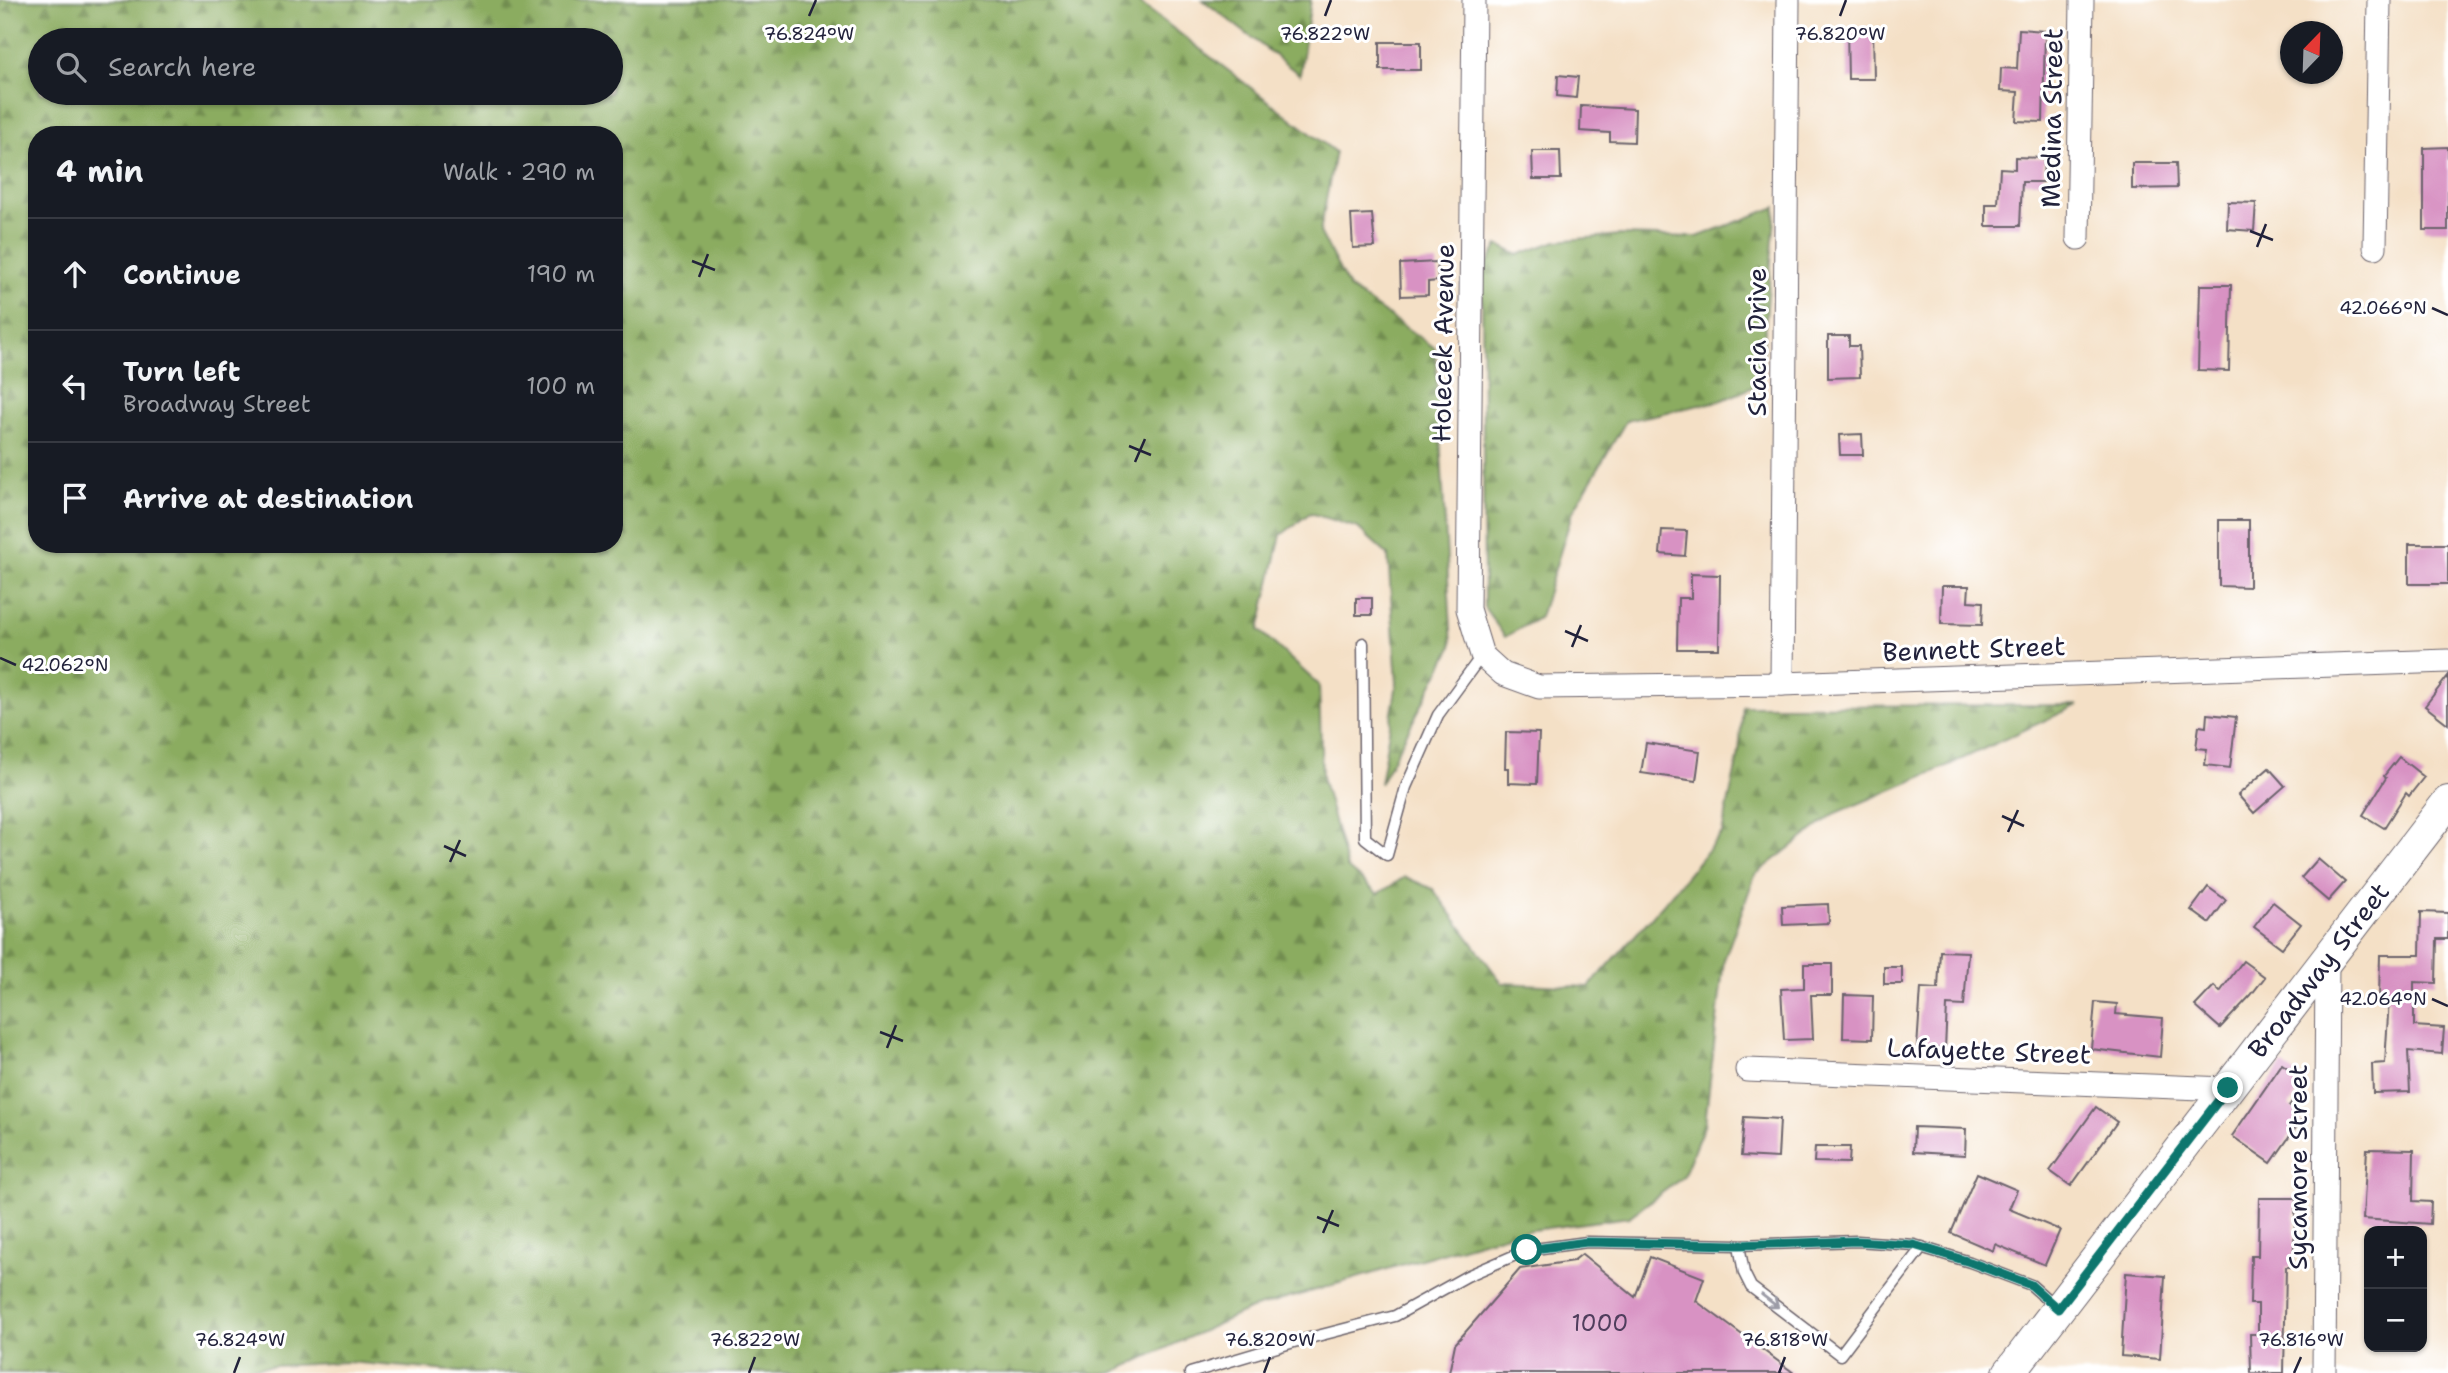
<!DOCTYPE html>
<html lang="en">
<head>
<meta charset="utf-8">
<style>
  :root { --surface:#171b24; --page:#242831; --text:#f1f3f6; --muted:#9ea1a6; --line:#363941 }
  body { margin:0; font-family:"Shantell Sans",sans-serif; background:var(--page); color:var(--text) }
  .controls { position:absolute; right:21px; bottom:21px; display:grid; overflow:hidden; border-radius:14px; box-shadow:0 2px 5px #0004 }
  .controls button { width:63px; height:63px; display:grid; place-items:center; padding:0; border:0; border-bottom:2px solid var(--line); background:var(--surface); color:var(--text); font:35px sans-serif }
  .compass { position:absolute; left:2280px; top:21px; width:63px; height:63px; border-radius:50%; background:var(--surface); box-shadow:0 2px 5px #0004; rotate:23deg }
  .stop { position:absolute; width:21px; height:21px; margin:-16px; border:5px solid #0f766e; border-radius:50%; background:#fff }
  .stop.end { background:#0f766e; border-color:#fff; box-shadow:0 2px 7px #0008 }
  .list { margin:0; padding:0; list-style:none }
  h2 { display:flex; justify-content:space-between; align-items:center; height:91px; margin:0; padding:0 28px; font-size:30px }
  h2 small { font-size:23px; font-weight:400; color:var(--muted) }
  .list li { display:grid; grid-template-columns:46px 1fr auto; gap:21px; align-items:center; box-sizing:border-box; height:112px; padding:0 28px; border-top:2px solid var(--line) }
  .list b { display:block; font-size:26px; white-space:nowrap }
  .list p { margin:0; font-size:23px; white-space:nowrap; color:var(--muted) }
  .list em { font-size:23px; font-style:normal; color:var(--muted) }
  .icon { flex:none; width:38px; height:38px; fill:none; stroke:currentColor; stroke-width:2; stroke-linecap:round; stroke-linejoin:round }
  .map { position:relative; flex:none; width:2448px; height:1373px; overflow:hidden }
  .search { position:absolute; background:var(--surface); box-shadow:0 2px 5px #0004; left:28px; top:28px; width:595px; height:77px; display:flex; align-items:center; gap:18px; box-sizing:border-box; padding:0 24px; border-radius:38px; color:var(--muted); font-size:26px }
  .panel { position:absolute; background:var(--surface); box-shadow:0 2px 5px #0004; left:28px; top:126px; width:595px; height:427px; border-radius:28px }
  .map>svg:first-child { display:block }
</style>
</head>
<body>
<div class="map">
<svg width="2448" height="1373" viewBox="0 0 2448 1373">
  <defs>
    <pattern id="forest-firs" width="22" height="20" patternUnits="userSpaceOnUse" patternTransform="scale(1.75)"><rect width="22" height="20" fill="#8bac60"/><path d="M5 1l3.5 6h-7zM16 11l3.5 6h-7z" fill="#718c50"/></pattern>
  </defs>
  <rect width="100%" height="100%" fill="#fff"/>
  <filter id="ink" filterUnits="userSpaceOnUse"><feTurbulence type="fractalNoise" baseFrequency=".0143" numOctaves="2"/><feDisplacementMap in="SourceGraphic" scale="14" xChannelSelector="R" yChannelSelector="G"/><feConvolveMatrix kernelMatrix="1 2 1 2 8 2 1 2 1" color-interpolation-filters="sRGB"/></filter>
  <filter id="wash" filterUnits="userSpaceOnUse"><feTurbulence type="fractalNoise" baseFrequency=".00686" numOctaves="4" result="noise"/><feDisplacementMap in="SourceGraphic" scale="28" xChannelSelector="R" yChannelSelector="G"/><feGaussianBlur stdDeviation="1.57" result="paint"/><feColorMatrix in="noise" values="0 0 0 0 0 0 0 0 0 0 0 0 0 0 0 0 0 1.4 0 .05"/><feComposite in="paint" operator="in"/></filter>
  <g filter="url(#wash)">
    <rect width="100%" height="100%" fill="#f4e0c6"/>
    <g fill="url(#forest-firs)" stroke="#56674e" stroke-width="2" fill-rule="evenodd">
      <path d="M0,0H1136L1335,152L1320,232L1349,288L1435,348L1452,647L1380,784L1397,683L1388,555L1358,528L1310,513L1281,535L1259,630L1319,685L1322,777L1347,868L1378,894L1405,877L1433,889L1502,983L1589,987L1664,903L1722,833L1739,753L1743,706L2078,705L1938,770L1834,814L1755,875L1724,960L1705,1123L1683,1177L1629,1217L1510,1233L1248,1310L1112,1373H473L347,1362L146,1373H0ZM611,40V93H40V40ZM37,135H614V544H37Z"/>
      <path d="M1203,0H1311L1300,75Z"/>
      <path d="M1776,207L1760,384L1723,400L1626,421L1573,511L1540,617L1505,637L1484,607L1482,273L1498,245L1518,255L1556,241L1620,235L1697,237Z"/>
    </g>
    <g id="blocks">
      <g fill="#d892c3">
        <path d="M1847,28H1873L1874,79H1848Z"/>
        <path d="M2019,29L2045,31L2043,122L2016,121L2018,92L2000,91L2001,68L2017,69Z"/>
        <rect x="1380" y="42" width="41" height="28"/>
        <path d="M1558,75L1578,77L1576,98L1557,96Z"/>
        <path d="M1581,106L1635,109L1634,142L1610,141V133L1580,131Z"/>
        <path d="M2448,147V230H2424V148Z"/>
        <path d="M1532,151H1560L1561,179H1533Z"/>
        <path d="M2015,157L2044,158L2043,182H2022L2020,226H1986V204H1998L2000,168L2015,169Z"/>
        <path d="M2132,163H2176L2177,188L2132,189Z"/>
        <path d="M2228,202L2256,203L2254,231L2227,229Z"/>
        <path d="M1372,214L1375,247L1353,248L1351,215Z"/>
        <path d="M1437,262L1438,281L1428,282V295L1401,296L1400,264Z"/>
        <path d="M2200,285H2231L2229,371L2198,370Z"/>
        <path d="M1828,336H1849V346H1859L1860,377L1828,378Z"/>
        <path d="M1862,434L1863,455H1840L1839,435Z"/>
        <path d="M2219,520H2249V587L2219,586Z"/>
        <path d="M1662,530L1687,531L1685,556L1660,554Z"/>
        <rect x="2409" y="544" width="39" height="40"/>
        <path d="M1691,574L1720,575L1719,649H1677L1678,598H1691Z"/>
        <path d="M1942,586H1969L1968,601L1983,602L1982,625L1941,624Z"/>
        <rect x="1356" y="598" width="16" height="17"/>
        <path d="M2448,676V724L2425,706Z"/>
        <path d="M2207,714L2236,717L2230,768L2205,765L2207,749L2196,748L2199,726L2206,727Z"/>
        <path d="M1506,732L1539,733L1537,784L1508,783V768H1505Z"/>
        <path d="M1646,743L1700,751L1696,781L1641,773Z"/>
        <path d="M2399,757L2424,777L2409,796L2406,793L2384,828L2363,815L2386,778L2384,776Z"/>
        <path d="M2269,768L2285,786L2254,813L2238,795Z"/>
        <path d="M2318,859L2345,882L2328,901L2301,878Z"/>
        <path d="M2208,887L2226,900L2209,923L2191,910Z"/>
        <path d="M2273,902L2301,924L2282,948L2254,927Z"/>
        <path d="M1828,904L1829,923L1783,925L1782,906Z"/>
        <path d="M2421,912L2448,913V939H2437L2436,983L2414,982V1026L2444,1028L2442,1054L2408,1051L2410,1092L2373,1093L2372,1064L2385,1063L2389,999H2379L2380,955H2420Z"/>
        <path d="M1940,951L1968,952L1964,1006L1947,1005L1945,1049L1917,1048L1921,988L1938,989Z"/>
        <path d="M2243,961L2265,977L2251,995L2220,1028L2195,1006L2214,986L2220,992Z"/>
        <path d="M1804,964H1832V995H1811L1813,1039L1784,1040L1781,989L1804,988Z"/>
        <rect x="1884" y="967" width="18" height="17"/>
        <path d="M1844,995L1873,996L1872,1039L1843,1038Z"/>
        <path d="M2095,1002L2117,1004L2116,1014L2163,1018L2160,1057L2091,1049Z"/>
        <path d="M2282,1064L2306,1081L2289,1106L2304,1116L2271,1163L2232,1136Z"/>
        <path d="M2096,1107L2117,1122L2071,1186L2050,1171Z"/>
        <path d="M1744,1117L1780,1119L1778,1158L1741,1156Z"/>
        <path d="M1914,1127L1966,1129L1965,1155L1913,1152Z"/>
        <path d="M1815,1147H1850L1849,1163L1814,1162Z"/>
        <path d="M2367,1149L2414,1150L2413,1201L2431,1202L2430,1224L2363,1219Z"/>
        <path d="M1977,1173L2017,1190L2009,1209L2060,1230L2045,1265L1995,1244L1993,1251L1951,1233Z"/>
        <path d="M2259,1198H2296L2293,1267H2286L2284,1373H2251L2250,1334H2258V1304H2250L2251,1256H2258Z"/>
        <path d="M1582,1254L1635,1297L1650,1257L1704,1278L1696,1301L1794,1373H1449L1455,1344L1520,1269L1573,1261Z"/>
        <path d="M2126,1273L2165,1276L2160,1359L2121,1356Z"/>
      </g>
    </g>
  </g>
  <g filter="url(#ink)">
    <use href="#blocks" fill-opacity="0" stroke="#6c646c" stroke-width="2"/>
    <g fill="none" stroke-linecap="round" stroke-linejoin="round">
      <defs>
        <g id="lane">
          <path d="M1363,643L1365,838L1387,855L1406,787L1438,715L1482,655"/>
          <path d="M1739,1245L1744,1273L1751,1287L1840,1355L1922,1247"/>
          <path d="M1190,1373L1294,1342L1395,1316L1467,1276L1527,1250L1587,1242L1739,1245L1857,1241L1914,1245L1970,1262L2031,1285L2056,1307"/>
        </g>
        <g id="street">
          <path d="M1474,0L1468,609L1482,655L1503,674L1539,687L1782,684L2448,661"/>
          <path d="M2078,238L2082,0"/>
          <path d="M2375,247L2379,0"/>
          <path d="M1782,684L1788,0"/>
          <path d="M1747,1070L2227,1089"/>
          <path d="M2324,1373L2327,961"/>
        </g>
        <g id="secondary">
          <path id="s1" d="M2009,1373L2448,802"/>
        </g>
      </defs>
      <use href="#lane" stroke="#6c646c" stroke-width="13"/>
      <use href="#street" stroke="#6c646c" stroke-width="25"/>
      <use href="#secondary" stroke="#6c646c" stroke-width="34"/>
      <use href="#lane" stroke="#fff" stroke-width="10"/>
      <use href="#street" stroke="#fff" stroke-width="23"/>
      <use href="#secondary" stroke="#fff" stroke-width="32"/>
    </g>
    <defs><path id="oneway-shaft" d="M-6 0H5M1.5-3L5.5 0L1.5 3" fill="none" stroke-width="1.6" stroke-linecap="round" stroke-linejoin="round" transform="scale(1.75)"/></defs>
    <use stroke="#9c9ca7" href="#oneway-shaft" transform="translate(1770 1301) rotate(37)"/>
  </g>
  <g fill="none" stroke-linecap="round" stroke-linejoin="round" filter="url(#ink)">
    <path stroke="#0f766e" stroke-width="9" d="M1527,1250L1587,1242L1739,1245L1857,1241L1914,1245L1970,1262L2031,1285L2058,1309L2228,1088"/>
  </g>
  <path fill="none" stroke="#22223b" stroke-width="2.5" d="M809,16L816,0M1325,16L1331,0M1840,16L1846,0M2250,231L2273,240M2257,247L2266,224M692,261L715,270M699,277L708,254M2432,308L2448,315M1129,446L1151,455M1135,462L1145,439M1565,631L1588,641M1572,647L1581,625M0,658L16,665M2002,816L2024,826M2008,832L2018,810M444,846L466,856M450,862L460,840M2432,999L2448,1006M880,1032L903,1041M887,1048L896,1025M1317,1217L1339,1226M1323,1233L1333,1210M234,1373L240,1357M749,1373L755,1357M1264,1373L1270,1357M1779,1373L1785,1357M2294,1373L2301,1357"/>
  <g text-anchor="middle" stroke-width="6" stroke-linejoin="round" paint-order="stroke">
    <g font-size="23" fill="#503e5d">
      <text x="1600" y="1331">1000</text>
    </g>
    <g font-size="26" fill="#22223b" stroke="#fff">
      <text transform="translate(2052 118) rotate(-89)" y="9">Medina Street</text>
      <text transform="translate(1757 342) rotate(-90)" y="9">Stacia Drive</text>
      <text transform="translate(1443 343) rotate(-89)" y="9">Holecek Avenue</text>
      <text transform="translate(1974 649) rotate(-2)" y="9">Bennett Street</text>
      <text dy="9" stroke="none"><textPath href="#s1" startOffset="508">Broadway Street</textPath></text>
      <text transform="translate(1989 1051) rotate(2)" y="9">Lafayette Street</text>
      <text transform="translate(2298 1167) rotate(-90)" y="9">Sycamore Street</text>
    </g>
  </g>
  <g font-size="18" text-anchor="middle" fill="#22223b" stroke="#fff" stroke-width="6" stroke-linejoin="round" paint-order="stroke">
    <text x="809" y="40">76.824°W</text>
    <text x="1325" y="40">76.822°W</text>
    <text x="1840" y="40">76.820°W</text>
    <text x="2383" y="314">42.066°N</text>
    <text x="65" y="671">42.062°N</text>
    <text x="2383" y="1005">42.064°N</text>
    <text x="240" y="1346">76.824°W</text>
    <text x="755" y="1346">76.822°W</text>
    <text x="1270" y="1346">76.820°W</text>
    <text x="1785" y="1346">76.818°W</text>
    <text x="2301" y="1346">76.816°W</text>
  </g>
</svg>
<div class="controls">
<button>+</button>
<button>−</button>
</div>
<svg class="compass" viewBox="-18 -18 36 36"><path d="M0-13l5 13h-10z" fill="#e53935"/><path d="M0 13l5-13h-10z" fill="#9ea1a6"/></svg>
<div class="stop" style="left:1527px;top:1250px"></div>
<div class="stop end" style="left:2228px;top:1088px"></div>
<div class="search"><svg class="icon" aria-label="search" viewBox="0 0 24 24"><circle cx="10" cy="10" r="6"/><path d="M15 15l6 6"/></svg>Search here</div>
<section class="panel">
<h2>4 min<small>Walk · 290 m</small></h2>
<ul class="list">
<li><svg class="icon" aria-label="ahead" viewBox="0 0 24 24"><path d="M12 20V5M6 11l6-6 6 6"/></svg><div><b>Continue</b></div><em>190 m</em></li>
<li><svg class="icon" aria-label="left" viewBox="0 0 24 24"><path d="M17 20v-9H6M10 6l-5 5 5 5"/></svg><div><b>Turn left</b><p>Broadway Street</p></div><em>100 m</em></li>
<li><svg class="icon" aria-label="arrive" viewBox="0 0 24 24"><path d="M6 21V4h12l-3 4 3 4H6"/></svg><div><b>Arrive at destination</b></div></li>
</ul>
</section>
</div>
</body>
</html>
